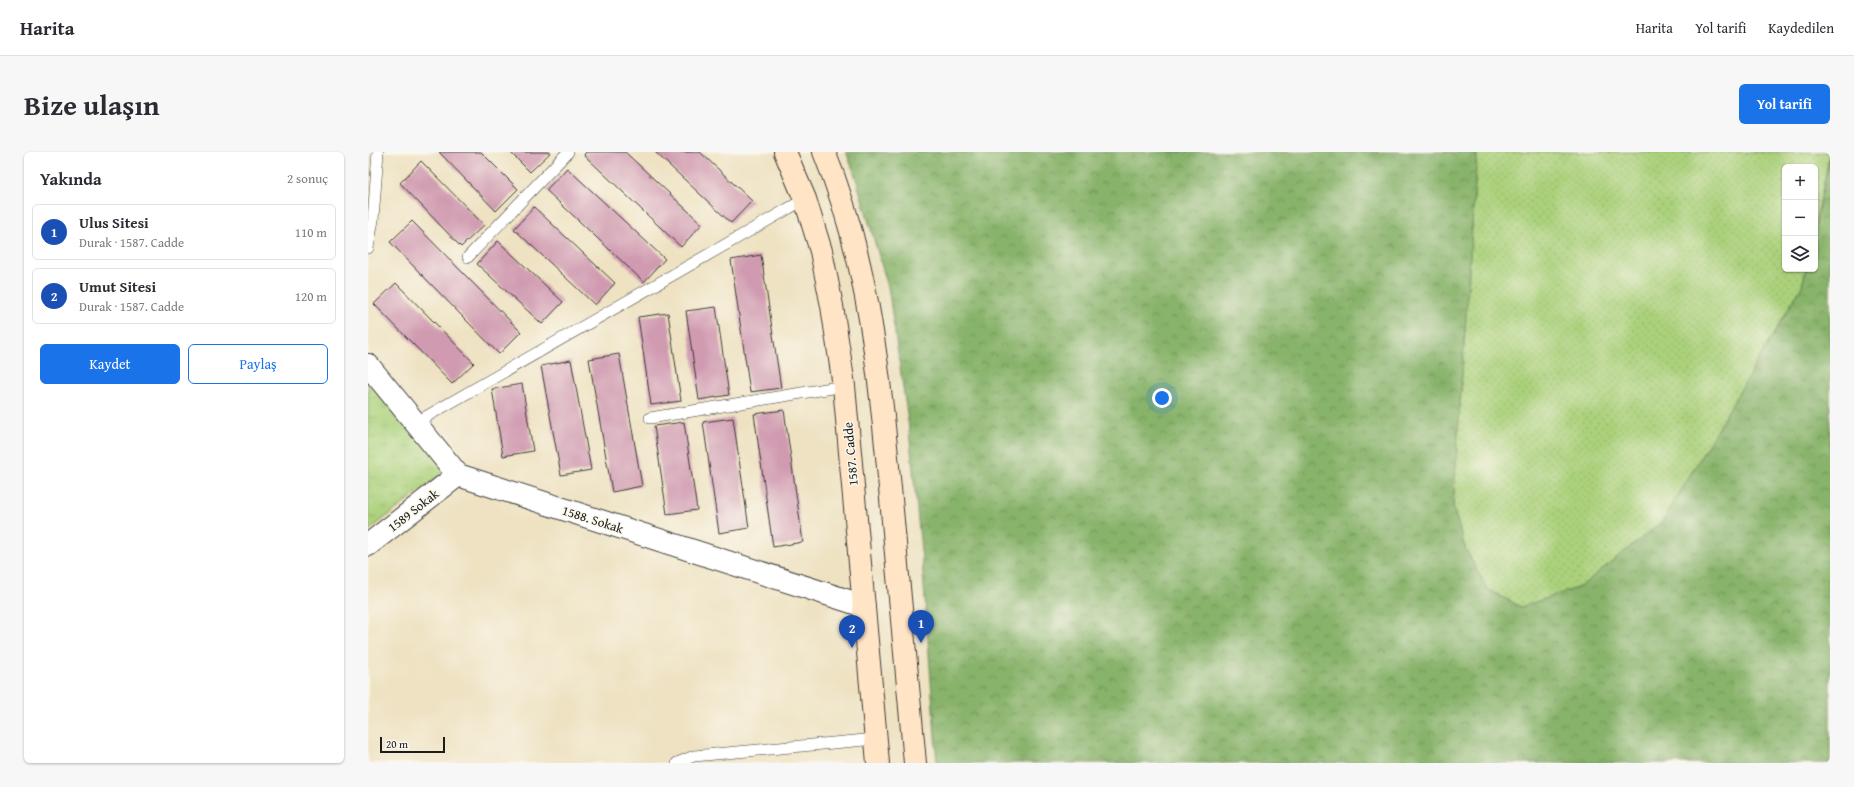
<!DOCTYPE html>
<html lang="tr">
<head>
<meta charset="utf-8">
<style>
  :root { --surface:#fff; --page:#f7f7f7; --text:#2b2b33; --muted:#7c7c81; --line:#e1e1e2; --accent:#1a73e8 }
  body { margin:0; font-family:"Gentium Book Plus",serif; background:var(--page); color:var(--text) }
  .controls { position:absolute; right:12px; top:12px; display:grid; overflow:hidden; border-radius:6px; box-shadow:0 1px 3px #0004 }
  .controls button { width:36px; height:36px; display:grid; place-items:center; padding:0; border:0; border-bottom:1px solid var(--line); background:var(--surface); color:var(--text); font:20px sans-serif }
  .scale { position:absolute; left:12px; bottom:10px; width:65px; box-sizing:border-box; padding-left:4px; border:2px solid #1c1c1c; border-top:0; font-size:11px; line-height:14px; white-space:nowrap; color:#1c1c1c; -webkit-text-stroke:3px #fbf7ec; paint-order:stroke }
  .you { position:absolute; left:794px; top:246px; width:14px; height:14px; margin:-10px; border:3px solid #fff; border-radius:50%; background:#1a73e8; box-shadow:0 0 0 6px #1a73e833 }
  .badge { display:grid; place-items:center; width:26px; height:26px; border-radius:50%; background:var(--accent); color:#fff; font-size:13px; font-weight:700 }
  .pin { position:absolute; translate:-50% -33px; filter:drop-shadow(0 1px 2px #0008) }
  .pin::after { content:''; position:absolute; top:21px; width:14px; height:12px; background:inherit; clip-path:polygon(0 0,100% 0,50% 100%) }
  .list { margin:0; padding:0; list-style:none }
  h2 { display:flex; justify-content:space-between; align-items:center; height:52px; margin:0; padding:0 16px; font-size:17px }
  h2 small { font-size:13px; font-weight:400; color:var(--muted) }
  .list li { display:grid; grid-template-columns:26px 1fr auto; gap:12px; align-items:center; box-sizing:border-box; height:56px; margin:0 8px 8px; padding:0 8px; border:1px solid var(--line); border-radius:6px }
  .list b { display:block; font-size:15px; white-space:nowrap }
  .list p { margin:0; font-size:13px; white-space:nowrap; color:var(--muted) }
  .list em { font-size:13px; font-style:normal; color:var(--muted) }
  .actions { display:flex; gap:8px; padding:12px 16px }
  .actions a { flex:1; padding:9px 0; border:1px solid var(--accent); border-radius:6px; text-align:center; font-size:14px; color:var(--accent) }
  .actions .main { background:var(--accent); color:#fff }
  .icon { flex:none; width:22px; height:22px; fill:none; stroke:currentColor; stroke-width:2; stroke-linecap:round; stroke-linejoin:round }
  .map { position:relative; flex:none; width:1462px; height:611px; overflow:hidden; border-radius:6px }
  header { display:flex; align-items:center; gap:24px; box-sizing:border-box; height:56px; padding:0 20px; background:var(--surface); border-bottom:1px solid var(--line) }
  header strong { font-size:19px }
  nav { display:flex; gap:22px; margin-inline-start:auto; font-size:14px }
  .intro { display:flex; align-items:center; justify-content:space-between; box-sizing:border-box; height:96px; padding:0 24px }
  h1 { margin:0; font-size:28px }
  .button { padding:10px 18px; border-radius:6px; background:var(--accent); color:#fff; font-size:14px; font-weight:700 }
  main { display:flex; gap:24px; padding:0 24px }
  aside { flex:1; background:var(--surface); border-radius:6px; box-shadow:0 1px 3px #0004 }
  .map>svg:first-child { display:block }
</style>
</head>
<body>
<header>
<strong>Harita</strong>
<nav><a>Harita</a><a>Yol tarifi</a><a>Kaydedilen</a></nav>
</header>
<div class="intro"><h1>Bize ulaşın</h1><a class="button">Yol tarifi</a></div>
<main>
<aside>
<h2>Yakında<small>2 sonuç</small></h2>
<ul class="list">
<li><span class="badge" style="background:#1a4fb4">1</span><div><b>Ulus Sitesi</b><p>Durak · 1587. Cadde</p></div><em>110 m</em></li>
<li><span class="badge" style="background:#1a4fb4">2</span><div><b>Umut Sitesi</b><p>Durak · 1587. Cadde</p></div><em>120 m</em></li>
</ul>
<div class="actions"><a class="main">Kaydet</a><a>Paylaş</a></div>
</aside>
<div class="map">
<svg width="1462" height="611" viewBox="0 0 1462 611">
  <defs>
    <pattern id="grass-dots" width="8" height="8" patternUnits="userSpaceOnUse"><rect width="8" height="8" fill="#abd17b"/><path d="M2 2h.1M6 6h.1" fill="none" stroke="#93b36a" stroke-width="1.8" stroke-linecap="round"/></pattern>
    <pattern id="forest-crowns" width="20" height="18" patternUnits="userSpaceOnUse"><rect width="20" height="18" fill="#88b36b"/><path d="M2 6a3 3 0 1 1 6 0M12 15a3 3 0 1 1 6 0" fill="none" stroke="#6e9157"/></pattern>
    <pattern id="park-tufts" width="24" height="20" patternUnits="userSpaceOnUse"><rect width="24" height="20" fill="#abd17b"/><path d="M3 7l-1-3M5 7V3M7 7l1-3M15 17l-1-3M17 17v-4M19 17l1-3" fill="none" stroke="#93b36a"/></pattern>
  </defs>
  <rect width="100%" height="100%" fill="#fbf7ec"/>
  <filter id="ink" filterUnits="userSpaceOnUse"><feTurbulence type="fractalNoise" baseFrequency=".025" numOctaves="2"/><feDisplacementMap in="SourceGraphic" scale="8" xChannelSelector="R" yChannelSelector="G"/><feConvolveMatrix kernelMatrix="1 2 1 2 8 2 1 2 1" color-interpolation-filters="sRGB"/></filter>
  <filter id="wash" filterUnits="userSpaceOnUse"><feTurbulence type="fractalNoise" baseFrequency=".012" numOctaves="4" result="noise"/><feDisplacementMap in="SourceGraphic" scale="16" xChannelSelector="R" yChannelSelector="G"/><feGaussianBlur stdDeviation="0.9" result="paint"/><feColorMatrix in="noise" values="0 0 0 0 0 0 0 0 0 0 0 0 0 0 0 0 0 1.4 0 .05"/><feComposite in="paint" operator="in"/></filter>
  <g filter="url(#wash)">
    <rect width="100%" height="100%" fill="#eee2c2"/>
    <path fill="url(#grass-dots)" stroke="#64764c" d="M1109,0H1462L1447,74V15H1417V117H1438L1434,134L1295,369L1212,435L1153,455L1119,437L1097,396L1085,355Z"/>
    <path fill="url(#forest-crowns)" stroke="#526844" d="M478,0H1109L1085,355L1097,396L1119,437L1153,455L1212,435L1295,369L1434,134L1438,117H1447V74L1462,5V611H569L554,408L540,269L520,135L486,20Z"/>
    <path fill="url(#park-tufts)" stroke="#64764c" d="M0,219L79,318L0,379Z"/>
    <g id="blocks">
      <g fill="#d09bb1">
        <path d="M71,0H113L150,37L128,59Z"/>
        <path d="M142,0H183L162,20Z"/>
        <path d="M218,0H257L334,72L313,95L216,3Z"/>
        <path d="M287,0H332L384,49L363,71Z"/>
        <path d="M53,9L116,73L93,95L32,31Z"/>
        <path d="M199,16L297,107L276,130L178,38Z"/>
        <path d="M166,55L247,131L227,153L146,77Z"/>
        <path d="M44,69L153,180L131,202L22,90Z"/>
        <path d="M130,89L195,150L174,172L109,112Z"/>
        <path d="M393,103L413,236L382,240L363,108Z"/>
        <path d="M28,131L106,211L84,232L6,152Z"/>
        <path d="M348,155L361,243L331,248L318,159Z"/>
        <path d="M300,161L313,249L283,253L270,165Z"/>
        <path d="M251,202L274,334L244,340L221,207Z"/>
        <path d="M203,208L223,318L193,323L173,214Z"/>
        <path d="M154,232L165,299L135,304L124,237Z"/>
        <path d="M416,258L435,390L405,395L386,262Z"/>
        <path d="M365,266L381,376L351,381L335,270Z"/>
        <path d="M316,270L329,358L299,362L286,274Z"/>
      </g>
    </g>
  </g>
  <g filter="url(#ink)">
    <use href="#blocks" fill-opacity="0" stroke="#3c3a35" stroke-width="1"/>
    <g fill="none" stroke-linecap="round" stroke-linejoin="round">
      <defs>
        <g id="lane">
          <path d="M0,96L5,68L10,0"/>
          <path d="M100,105L200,0"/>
          <path d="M282,266L476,234"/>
          <path d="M47,271L437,47"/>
          <path d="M309,611L326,604L508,587"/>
        </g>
        <g id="street">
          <path d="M0,213L90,323L496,454"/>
          <path d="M0,393L90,323"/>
        </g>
        <g id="secondary">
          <path d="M417,0L437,47L453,99L464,154L476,234L510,611"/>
          <path d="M456,0C502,111 512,229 523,347C531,435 539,523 547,611"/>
        </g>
      </defs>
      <use href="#lane" stroke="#3c3a35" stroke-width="12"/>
      <use href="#street" stroke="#3c3a35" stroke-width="24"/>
      <use href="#secondary" stroke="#3c3a35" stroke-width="24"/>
      <use href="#lane" stroke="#fff" stroke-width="11"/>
      <use href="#street" stroke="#fff" stroke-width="22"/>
      <use href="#secondary" stroke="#ffe4c6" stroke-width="22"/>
    </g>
  </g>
  <g text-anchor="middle" stroke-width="3" stroke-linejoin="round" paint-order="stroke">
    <g font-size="13" fill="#1c1c1c" stroke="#fbf7ec">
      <text transform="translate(482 302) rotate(-95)" y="5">1587. Cadde</text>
      <text transform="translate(45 358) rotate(-38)" y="5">1589 Sokak</text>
      <text transform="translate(225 367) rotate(18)" y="5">1588. Sokak</text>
    </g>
  </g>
</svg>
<div class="controls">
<button>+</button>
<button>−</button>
<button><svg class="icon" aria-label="layers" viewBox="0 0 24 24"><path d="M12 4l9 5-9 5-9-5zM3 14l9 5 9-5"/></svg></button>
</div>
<div class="scale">20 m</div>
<div class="you"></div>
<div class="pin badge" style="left:553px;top:491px;background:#1a4fb4">1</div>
<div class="pin badge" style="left:484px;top:496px;background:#1a4fb4">2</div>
</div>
</main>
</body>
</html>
